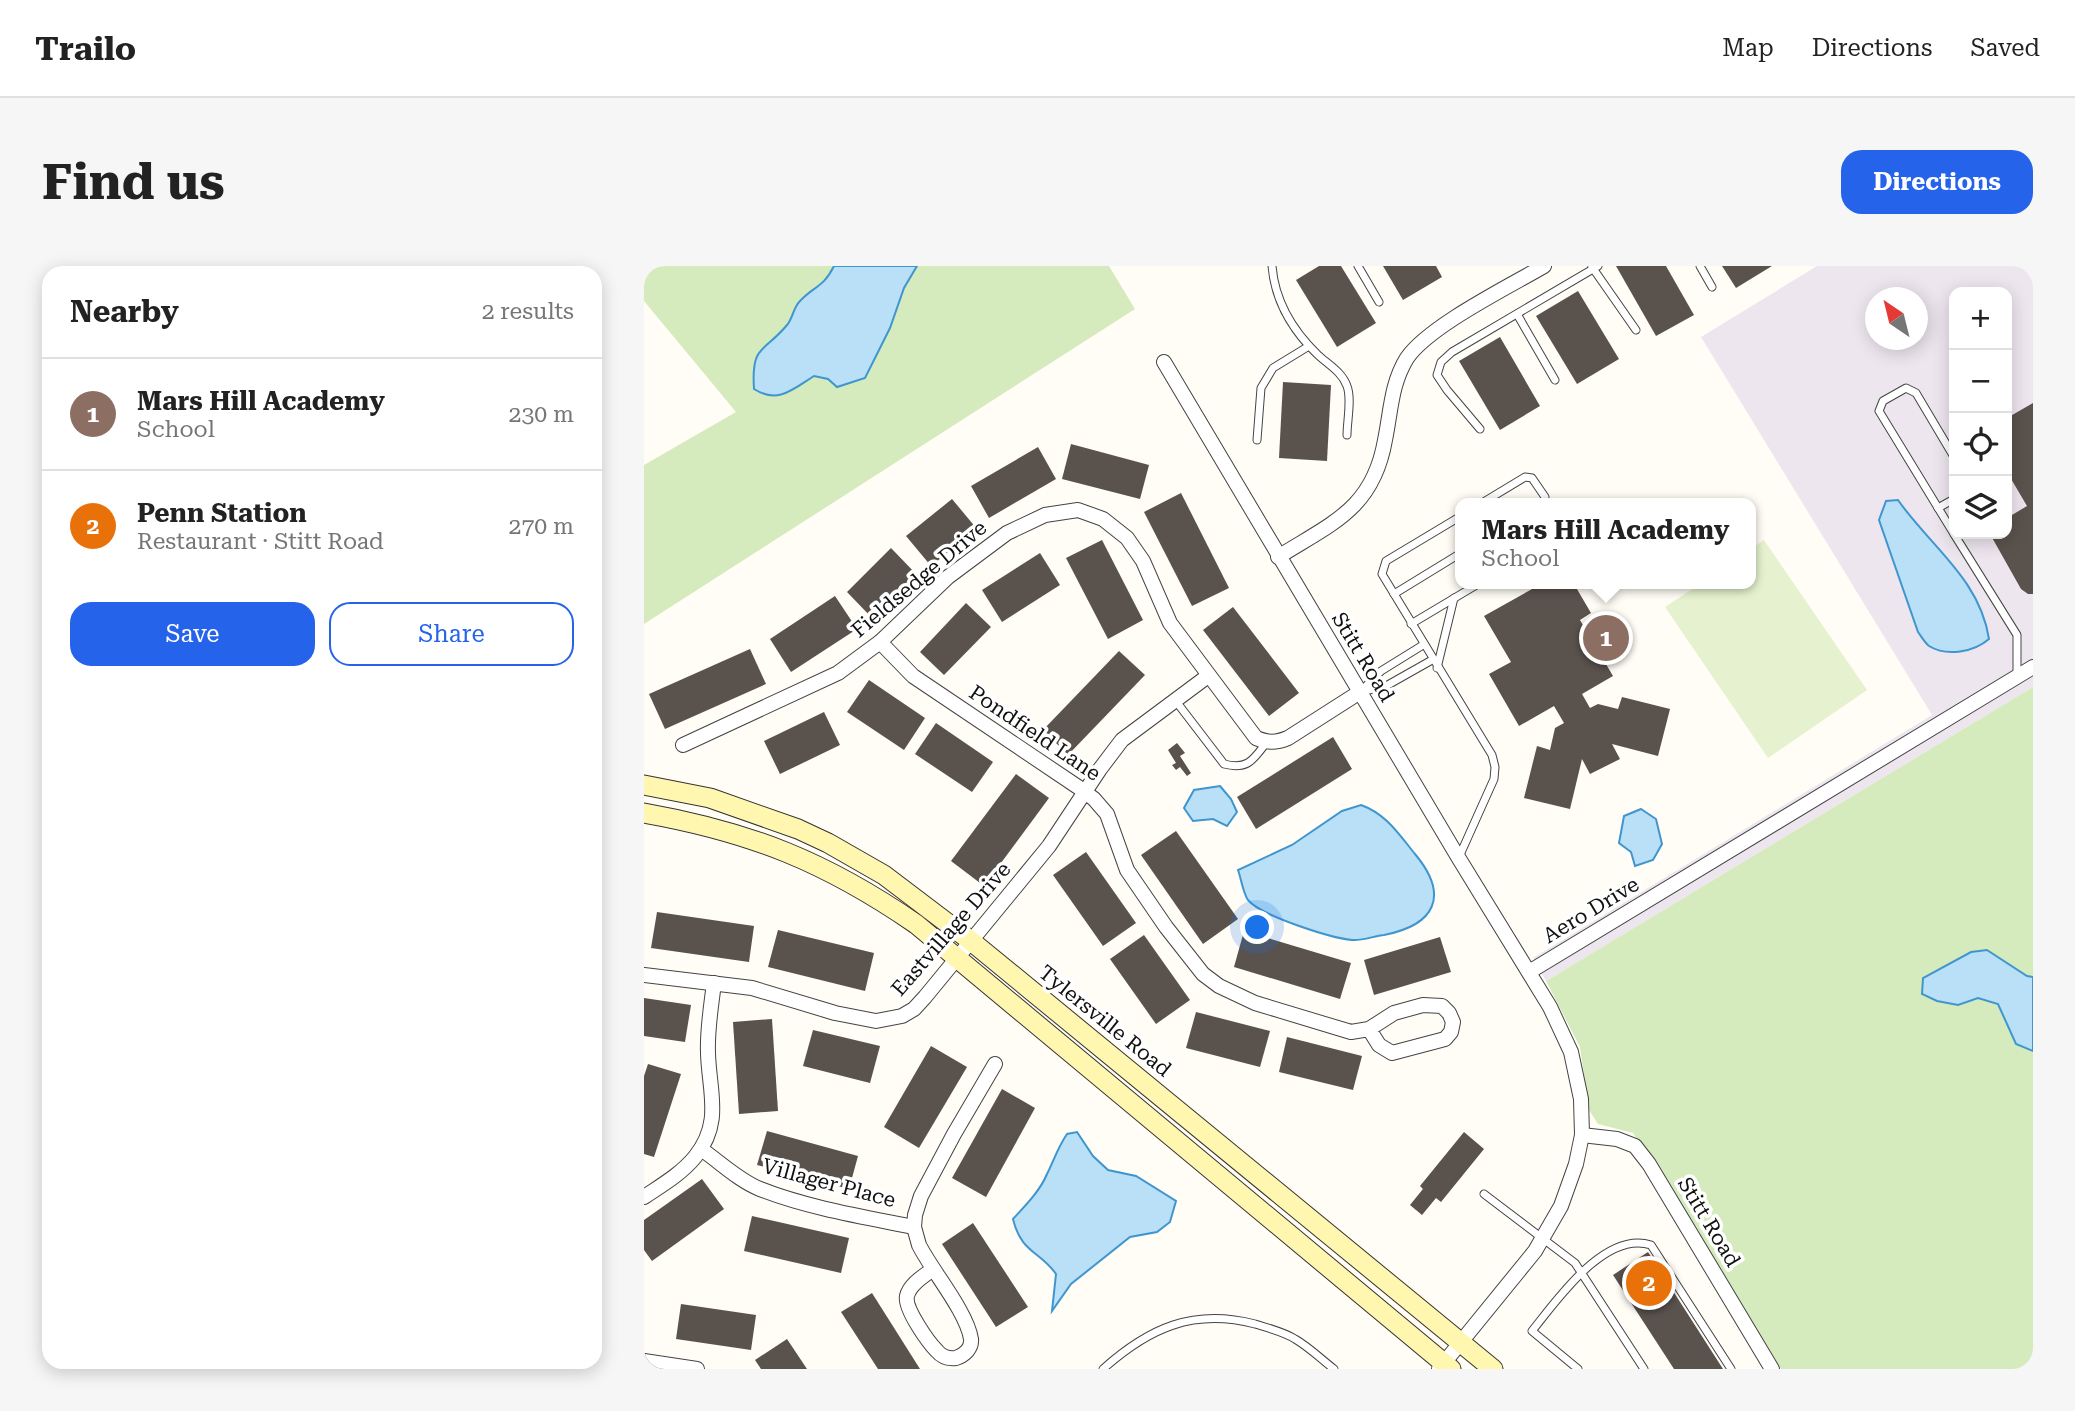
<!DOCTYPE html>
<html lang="en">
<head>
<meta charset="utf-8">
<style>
  :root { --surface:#fff; --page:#f6f6f6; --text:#222; --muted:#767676; --line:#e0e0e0; --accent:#2563eb }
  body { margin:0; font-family:"Roboto Serif",serif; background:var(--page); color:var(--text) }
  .controls { position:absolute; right:21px; top:21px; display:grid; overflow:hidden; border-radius:14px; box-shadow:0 4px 18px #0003 }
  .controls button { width:63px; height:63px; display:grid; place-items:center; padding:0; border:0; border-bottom:2px solid var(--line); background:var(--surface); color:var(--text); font:35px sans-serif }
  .compass { position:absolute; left:1221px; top:21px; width:63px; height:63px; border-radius:50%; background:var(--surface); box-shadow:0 4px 18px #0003; rotate:325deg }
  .you { position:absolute; left:614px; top:662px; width:24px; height:24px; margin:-18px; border:5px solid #fff; border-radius:50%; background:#1a73e8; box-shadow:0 0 0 10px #1a73e833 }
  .badge { display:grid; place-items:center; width:46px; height:46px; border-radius:50%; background:var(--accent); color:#fff; font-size:23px; font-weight:700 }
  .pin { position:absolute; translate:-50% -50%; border:4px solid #fff; box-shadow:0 2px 7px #0006 }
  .popup { position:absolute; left:811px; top:232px; width:301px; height:91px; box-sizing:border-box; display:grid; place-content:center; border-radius:14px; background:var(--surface); filter:drop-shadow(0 2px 5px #0005); font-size:23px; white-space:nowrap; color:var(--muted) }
  .popup b { font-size:26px; color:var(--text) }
  .popup::after { content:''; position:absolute; left:50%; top:100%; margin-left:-14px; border:14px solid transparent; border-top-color:var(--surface) }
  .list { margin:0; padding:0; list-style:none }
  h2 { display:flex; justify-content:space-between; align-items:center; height:91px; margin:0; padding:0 28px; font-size:30px }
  h2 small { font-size:23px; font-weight:400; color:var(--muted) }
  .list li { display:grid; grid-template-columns:46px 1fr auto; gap:21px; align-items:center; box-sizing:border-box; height:112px; padding:0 28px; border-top:2px solid var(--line) }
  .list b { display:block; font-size:26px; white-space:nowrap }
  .list p { margin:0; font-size:23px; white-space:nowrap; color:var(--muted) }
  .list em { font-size:23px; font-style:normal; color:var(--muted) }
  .actions { display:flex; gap:14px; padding:21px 28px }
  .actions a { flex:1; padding:16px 0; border:2px solid var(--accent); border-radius:21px; text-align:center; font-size:24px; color:var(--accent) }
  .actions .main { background:var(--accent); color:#fff }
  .icon { flex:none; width:38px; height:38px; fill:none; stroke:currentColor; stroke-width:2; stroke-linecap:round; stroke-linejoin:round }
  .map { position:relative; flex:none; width:1389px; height:1103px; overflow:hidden; border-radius:21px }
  header { display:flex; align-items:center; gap:42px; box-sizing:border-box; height:98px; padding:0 35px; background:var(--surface); border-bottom:2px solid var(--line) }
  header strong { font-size:33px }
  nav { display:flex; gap:38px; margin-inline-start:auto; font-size:24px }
  .intro { display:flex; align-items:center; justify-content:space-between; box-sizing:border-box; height:168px; padding:0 42px }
  h1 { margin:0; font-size:49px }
  .button { padding:18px 32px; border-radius:21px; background:var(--accent); color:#fff; font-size:24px; font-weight:700 }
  main { display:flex; gap:42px; padding:0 42px }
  aside { flex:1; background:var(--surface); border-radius:21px; box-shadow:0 4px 18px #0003 }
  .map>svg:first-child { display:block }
</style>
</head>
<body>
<header>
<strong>Trailo</strong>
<nav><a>Map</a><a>Directions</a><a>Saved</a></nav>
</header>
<div class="intro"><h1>Find us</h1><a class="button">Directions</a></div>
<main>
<aside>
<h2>Nearby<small>2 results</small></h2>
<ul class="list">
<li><span class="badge" style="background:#8d6e63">1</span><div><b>Mars Hill Academy</b><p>School</p></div><em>230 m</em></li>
<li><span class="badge" style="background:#e8710a">2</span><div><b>Penn Station</b><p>Restaurant · Stitt Road</p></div><em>270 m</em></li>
</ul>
<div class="actions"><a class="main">Save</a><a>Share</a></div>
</aside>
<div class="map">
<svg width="1389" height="1103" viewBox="0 0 1389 1103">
  <rect width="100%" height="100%" fill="#fffdf5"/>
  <path fill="#eee6ef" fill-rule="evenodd" d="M1173,0H1389V421L902,715L889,692L1288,449L1057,71ZM1310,26H1363V268H1310ZM1232,32H1274V74H1232Z"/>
  <g fill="#d5ebbd">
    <path d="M0,0H465L491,43L0,358V199L92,146L0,35Z"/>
    <path d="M1389,421V1103H1137L989,867L954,858L945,844L936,781L902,715Z"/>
  </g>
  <path fill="#e6f2cf" d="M1120,274L1223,424L1124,492L1021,341L1056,318H1107V283Z"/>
  <g fill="#b9e0f7" stroke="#3f96cf" stroke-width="2">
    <path d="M190,0H273L260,22L246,62L221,112L193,121L184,113L170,110C148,124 134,138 110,123C107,78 120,87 143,59C149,52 149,42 156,35C170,20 179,22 190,0Z"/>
    <path d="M1254,234C1286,280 1336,313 1345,373C1330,386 1303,391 1285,380C1281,377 1277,370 1274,366L1235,254L1242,235Z"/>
    <path d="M576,520L587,533L593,546L583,560L569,553L549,555L540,542L550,524Z"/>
    <path d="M717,539C742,548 754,567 771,588C806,630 791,659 740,669C730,670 718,675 708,674C687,672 617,650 604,634C599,627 597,612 594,604L648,579L698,545Z"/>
    <path d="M997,543L1012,553L1018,578L1009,594L991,600L987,586L975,577L980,550Z"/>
    <path d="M1343,684L1383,710L1389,711V785L1372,778L1354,738L1334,732L1314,739L1293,735L1278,728L1279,712L1327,686Z"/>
    <path d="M433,866L449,890L464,904L492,910L532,935L526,956L513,966L486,971L427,1018L408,1045L412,1008C396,985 377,987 369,953C381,940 396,925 403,908C410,894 414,881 423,868Z"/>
  </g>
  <g fill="#5a524d">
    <path d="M675,0H697L732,57L693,81L652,14Z"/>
    <path d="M739,0H792L798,11L759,34Z"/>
    <path d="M972,0H1022L1050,49L1012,70Z"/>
    <path d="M1078,0H1128L1092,22Z"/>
    <path d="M934,25L975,93L933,118L892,50Z"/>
    <path d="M856,71L896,140L856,164L815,95Z"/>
    <path d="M639,116L687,119L683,195L635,192Z"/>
    <path d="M1389,137V328H1384L1377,323L1346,268H1363V252L1383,240L1363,206V152Z"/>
    <path d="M427,178L505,199L496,233L418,213Z"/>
    <path d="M394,181L412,213L345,252L327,220Z"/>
    <path d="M537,227L585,322L548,340L500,246Z"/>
    <path d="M308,233L333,263L287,300L262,270Z"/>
    <path d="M458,274L499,354L464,373L422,292Z"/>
    <path d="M247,282L274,310L230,354L203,326Z"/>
    <path d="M396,287L416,319L358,356L338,324Z"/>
    <path d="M897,318H930L947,347L936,354L969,410L938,428L946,442L954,438L974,443L978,431L1026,443L1014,490L968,478L976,493L946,508L938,493L926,543L880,532L893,480L906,484L911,462L920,457L910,440L875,460L845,408L867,396L840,350Z"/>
    <path d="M191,330L213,363L147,406L126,373Z"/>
    <path d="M322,337L347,361L300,409L276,386Z"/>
    <path d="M589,341L655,427L625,450L559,364Z"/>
    <path d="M106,383L122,418L21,463L5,428Z"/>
    <path d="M475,385L501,409L424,489L399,464Z"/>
    <path d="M225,414L281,452L260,484L203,446Z"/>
    <path d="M180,446L196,479L136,508L120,475Z"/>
    <path d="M292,457L349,496L328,526L271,488Z"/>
    <path d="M689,471L708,503L612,563L593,531Z"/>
    <path d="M533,477L541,487L536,490L547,507L543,510L536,501L532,504L528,499L532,497L524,484Z"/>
    <path d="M372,508L405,532L340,620L307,595Z"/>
    <path d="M532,565L594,653L559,678L497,589Z"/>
    <path d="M442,586L492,657L459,680L409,609Z"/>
    <path d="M13,646L110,660L105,696L7,682Z"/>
    <path d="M134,664L230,687L221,725L124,701Z"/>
    <path d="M600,665L707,697L696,733L590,701Z"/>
    <path d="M500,669L546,734L512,758L466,693Z"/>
    <path d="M796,671L807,706L730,729L720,694Z"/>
    <path d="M0,732L47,739L41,776L0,770Z"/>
    <path d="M552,746L626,765L616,801L542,782Z"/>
    <path d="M128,753L134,845L95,848L89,756Z"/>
    <path d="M169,764L236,780L226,817L159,800Z"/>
    <path d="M643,771L718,790L709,824L635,806Z"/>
    <path d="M287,780L323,801L275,882L240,861Z"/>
    <path d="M4,798L37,808L10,891L0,888V810Z"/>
    <path d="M358,823L391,842L342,931L308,912Z"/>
    <path d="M123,865L214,890L205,923L113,899Z"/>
    <path d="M820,866L840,883L797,936L792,932L778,949L766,939L779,923L776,920Z"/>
    <path d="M58,913L80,943L8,995L0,984V954Z"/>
    <path d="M108,950L205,972L197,1007L100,985Z"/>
    <path d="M329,957L384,1041L352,1061L298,978Z"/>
    <path d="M1004,986L1079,1103H1030L969,1009Z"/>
    <path d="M228,1027L276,1103H234L197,1046Z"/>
    <path d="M37,1038L112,1049L107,1084L32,1073Z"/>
    <path d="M143,1073L163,1103H117L111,1094Z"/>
  </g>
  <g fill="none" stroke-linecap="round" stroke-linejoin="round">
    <defs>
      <g id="lane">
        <path d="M628,0C631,36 648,64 674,89C685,99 698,106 703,120C708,133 703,155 703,169"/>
        <path d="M714,0L735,36"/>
        <path d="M1056,0L1068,21"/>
        <path d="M948,1L992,64"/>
        <path d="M873,48L911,114"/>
        <path d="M836,163L803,124L793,109L797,96L808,86L954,0"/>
        <path d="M613,174L617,122L629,102L665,80"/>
        <path d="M1310,191L1272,127L1262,122L1239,135L1235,145L1310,268"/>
        <path d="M838,237L881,211L888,212L901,231L899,237"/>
        <path d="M1294,242L1310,233"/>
        <path d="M1310,268L1373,369V410"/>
        <path d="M750,328L817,287"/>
        <path d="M767,358L834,318"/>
        <path d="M793,402L810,332"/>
        <path d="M718,424L737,405L779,379"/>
        <path d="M716,426L742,420L788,394"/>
        <path d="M531,434L580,498C604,504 609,494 622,477"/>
        <path d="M815,591L850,513L851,501L848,489L738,308L742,295L817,250"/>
        <path d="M840,928L931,997L1000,1103"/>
        <path d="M459,1103C505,1062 549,1042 611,1058C624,1062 640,1066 651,1073C665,1081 677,1093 690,1103"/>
        <path d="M934,1103L888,1065C913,1034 961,964 1007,979L1087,1103"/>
      </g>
      <g id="street">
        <path d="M520,96L814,591L906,741L927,786L937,833L938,869L932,898L917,940L891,985L795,1103"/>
        <path d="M634,291C688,257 729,243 741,174C747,145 747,118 763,92C785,60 864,21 900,0"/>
        <path d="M236,376L269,410L434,521L450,533L463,548L483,604L522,661L559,708L575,720L611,737L707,766L725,763L750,747L779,739L798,740L805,747L809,756L807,766L801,773L748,787L735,779L725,763"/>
        <path d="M39,479L194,407L236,376L304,311L363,267L401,249L434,244L459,253L483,272L499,295L526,357L612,472C624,477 632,477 644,472L716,426"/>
        <path d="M885,706L1389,401"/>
        <path d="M0,709L108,722L191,747L232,755L258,750L270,743L281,731L405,580L456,503L478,474L564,410"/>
        <path d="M938,869L973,873L991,880L1005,898L1128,1103"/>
        <path d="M57,883C76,896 94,914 116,923C164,942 220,951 270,961"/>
        <path d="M0,931C18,919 37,908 51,891C79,856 65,826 64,787C63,764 67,741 70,717"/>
        <path d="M289,1003C280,1010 266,1018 263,1030C260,1042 284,1076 293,1085C298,1091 304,1093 312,1092C321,1089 328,1082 327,1073C323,1046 288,1005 275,979L270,961L271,949L277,930L310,868L351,798"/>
        <path d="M0,1095L53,1103"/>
      </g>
      <g id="secondary">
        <path d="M0,519L66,532L154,563L184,577L240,609L327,675L849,1103"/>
        <path d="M0,547C107,566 182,596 272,658L807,1103"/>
      </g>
    </defs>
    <use href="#lane" stroke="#444" stroke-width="9"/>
    <use href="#street" stroke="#444" stroke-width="16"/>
    <use href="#secondary" stroke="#333" stroke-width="21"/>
    <use href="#lane" stroke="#fff" stroke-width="7"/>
    <use href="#street" stroke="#fff" stroke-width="14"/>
    <use href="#secondary" stroke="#fff6b0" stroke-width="19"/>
  </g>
  <g text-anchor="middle" stroke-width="7" stroke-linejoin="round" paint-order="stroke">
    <g font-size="21" fill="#111" stroke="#fff">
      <text transform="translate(275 313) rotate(-40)" y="7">Fieldsedge Drive</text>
      <text transform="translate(719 391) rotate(59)" y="7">Stitt Road</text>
      <text transform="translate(391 467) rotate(34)" y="7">Pondfield Lane</text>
      <text transform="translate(947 644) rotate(-31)" y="7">Aero Drive</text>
      <text transform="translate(307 663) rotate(-49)" y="7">Eastvillage Drive</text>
      <text transform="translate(461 755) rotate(39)" y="7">Tylersville Road</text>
      <text transform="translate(185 917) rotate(15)" y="7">Villager Place</text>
      <text transform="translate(1065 956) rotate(59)" y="7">Stitt Road</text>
    </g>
  </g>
</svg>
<div class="controls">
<button>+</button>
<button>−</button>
<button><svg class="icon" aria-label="locate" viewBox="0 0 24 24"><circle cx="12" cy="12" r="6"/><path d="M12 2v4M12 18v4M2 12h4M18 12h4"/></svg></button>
<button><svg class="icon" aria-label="layers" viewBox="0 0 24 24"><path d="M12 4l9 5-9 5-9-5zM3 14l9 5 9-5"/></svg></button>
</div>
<svg class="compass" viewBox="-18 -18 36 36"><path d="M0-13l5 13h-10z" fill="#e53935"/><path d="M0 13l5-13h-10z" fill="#767676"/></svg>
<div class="you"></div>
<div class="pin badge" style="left:962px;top:372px;background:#8d6e63">1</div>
<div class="popup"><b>Mars Hill Academy</b>School</div>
<div class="pin badge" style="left:1005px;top:1017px;background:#e8710a">2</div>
</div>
</main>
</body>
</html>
